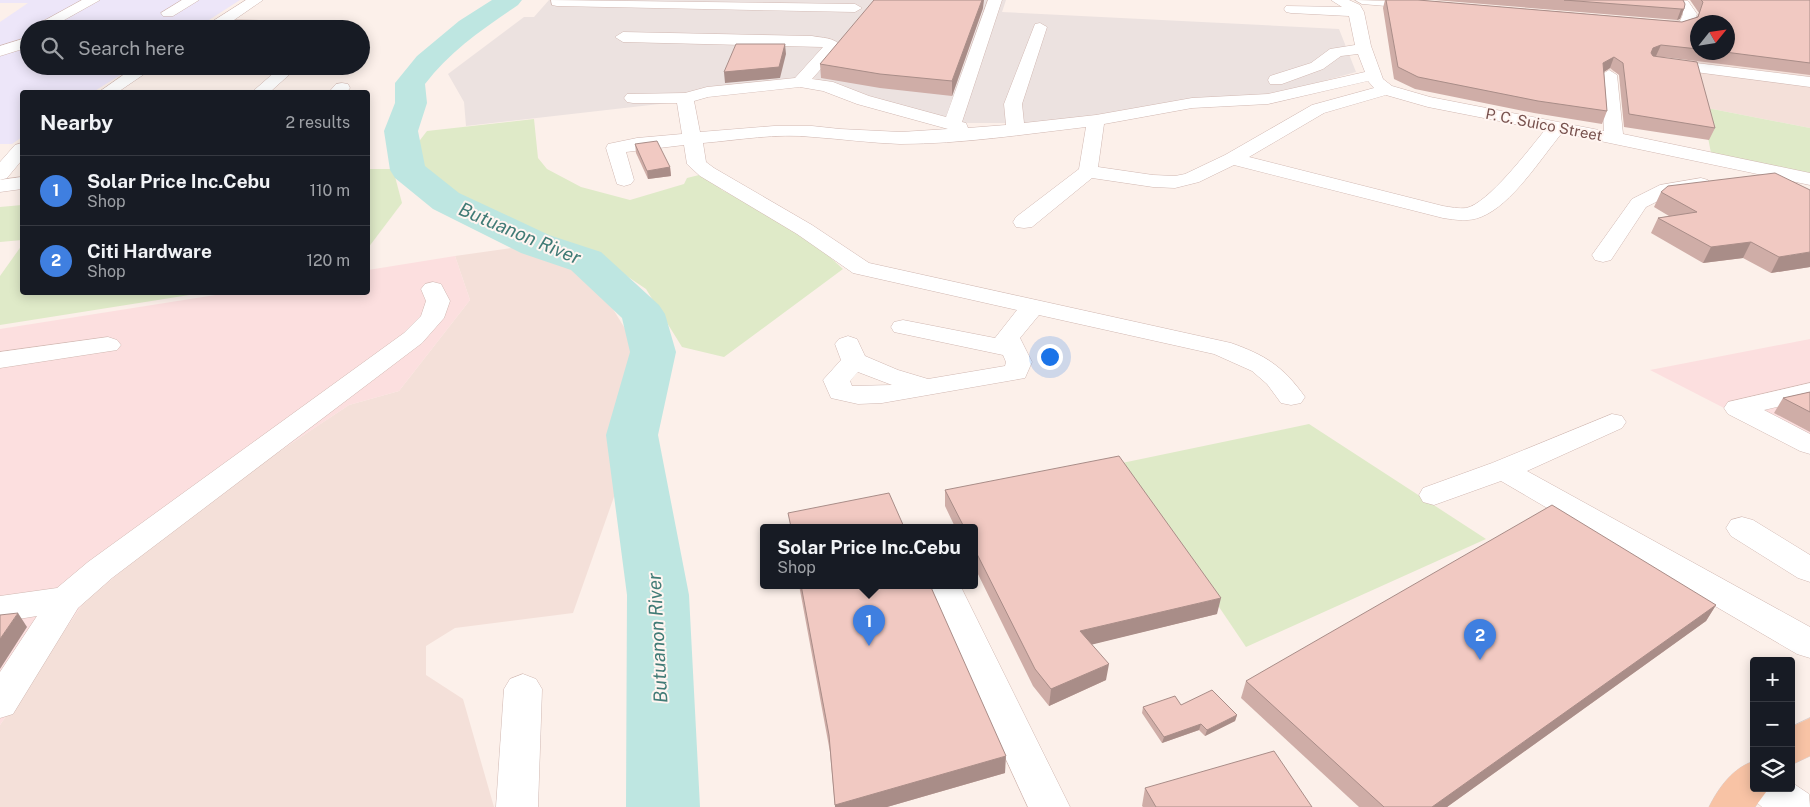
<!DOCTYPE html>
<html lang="en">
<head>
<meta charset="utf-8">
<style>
  :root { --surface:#171b24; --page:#20242c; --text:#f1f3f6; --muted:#9ea1a6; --line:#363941; --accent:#e2545a }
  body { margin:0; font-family:"Public Sans",sans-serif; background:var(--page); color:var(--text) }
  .controls { position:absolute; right:15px; bottom:15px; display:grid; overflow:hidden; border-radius:5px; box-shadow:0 2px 12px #0003 }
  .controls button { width:45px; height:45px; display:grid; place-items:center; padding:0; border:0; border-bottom:1px solid var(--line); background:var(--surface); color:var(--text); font:25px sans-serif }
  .compass { position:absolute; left:1690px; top:15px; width:45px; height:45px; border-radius:50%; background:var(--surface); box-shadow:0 2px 12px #0003; rotate:60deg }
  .you { position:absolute; left:1049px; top:356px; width:18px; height:18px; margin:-12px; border:4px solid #fff; border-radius:50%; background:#1a73e8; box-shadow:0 0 0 8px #1a73e833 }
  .badge { display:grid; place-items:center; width:32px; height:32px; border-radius:50%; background:var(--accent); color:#fff; font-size:16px; font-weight:700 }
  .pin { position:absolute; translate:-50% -41px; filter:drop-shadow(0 1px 2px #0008) }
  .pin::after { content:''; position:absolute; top:26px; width:18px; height:15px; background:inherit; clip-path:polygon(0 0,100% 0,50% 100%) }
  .popup { position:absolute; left:760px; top:524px; width:218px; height:65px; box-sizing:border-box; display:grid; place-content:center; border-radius:5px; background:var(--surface); filter:drop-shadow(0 1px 4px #0005); font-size:16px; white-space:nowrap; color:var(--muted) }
  .popup b { font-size:19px; color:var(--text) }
  .popup::after { content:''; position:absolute; left:50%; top:100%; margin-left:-10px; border:10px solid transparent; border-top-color:var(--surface) }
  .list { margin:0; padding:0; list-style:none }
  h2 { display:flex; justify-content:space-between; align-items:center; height:65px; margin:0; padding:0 20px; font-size:21px }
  h2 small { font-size:16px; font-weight:400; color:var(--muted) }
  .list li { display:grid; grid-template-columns:32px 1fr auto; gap:15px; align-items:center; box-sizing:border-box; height:70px; padding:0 20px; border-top:1px solid var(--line) }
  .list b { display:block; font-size:19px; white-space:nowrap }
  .list p { margin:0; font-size:16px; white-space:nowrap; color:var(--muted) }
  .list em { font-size:16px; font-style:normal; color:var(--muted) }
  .icon { flex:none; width:28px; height:28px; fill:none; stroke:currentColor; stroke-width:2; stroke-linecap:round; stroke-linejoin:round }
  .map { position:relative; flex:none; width:1810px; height:807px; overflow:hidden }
  .search { position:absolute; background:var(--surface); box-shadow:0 2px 12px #0003; left:20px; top:20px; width:350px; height:55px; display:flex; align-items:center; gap:12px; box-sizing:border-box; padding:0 18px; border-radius:28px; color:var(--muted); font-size:19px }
  .panel { position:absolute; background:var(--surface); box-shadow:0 2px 12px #0003; left:20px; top:90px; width:350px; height:205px; border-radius:5px }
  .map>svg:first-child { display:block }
</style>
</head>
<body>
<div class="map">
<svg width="1810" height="807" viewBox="0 0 1810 807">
  <rect width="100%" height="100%" fill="#fcf0ea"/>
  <g fill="#f4e0d9">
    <path d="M1810,39V128L1702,107L1696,82L1581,68L1698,52H1728Z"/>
    <path d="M518,247L582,274L608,301L642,356L608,436L615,494L573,613L455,628L426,646V675L463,699L494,807H0V725L84,602L211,497L349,405L399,391L470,300L455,256Z"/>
  </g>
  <g fill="#fcdfdf">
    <path d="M455,256L470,300L399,391L349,405L211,497L84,602L0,725V329L228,293L368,292V270Z"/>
    <path d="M1810,339V452L1650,370Z"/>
  </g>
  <path fill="#ece2e0" d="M549,0H1006L1002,12L1339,29L1356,72L1273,95L1026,123H961L858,94L813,78L677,102L466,126L464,102L448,74L524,17H534Z"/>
  <path fill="#ede6f9" d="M0,0H240L195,29H29V66H135L93,92H22V137L12,144H0V22L28,3H0Z"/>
  <g fill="#dfeac8">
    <path d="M1702,107L1810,128V175L1711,153Z"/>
    <path d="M534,119L538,158L547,169L581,187L630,200L684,184L687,178L699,175L710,178L722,190L768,214L819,247L843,269L724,357L682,347L646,289L594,254L539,238L479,210L430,180L419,169L417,144L427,131Z"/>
    <path d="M368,169H393L402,203L368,248Z"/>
    <path d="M22,205V240L0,242V207Z"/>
    <path d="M22,245V292L202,293L0,325V276Z"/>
    <path d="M1309,424L1486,539L1246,647L1122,463Z"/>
  </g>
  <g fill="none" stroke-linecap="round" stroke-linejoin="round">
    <path fill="#bee6e1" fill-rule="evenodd" d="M492,0H522L518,5C484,28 450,51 425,84L427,103L418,131L425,166L459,193L549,235L601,252L659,305L665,314L676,352L658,435L689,595L700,807H626L627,595L606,435L630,352L622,318L571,270L521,253L433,209L395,178L390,170L384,131L395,103V83L417,56L459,21Z"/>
    <defs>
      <g id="minor">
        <path d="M82,0H100L48,29H29Z"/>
        <path d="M182,0H199L173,16H163L161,13Z"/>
        <path d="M246,0H263L234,20L335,22L342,26L340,29L213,27L211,24L213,21Z"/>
        <path d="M551,0L855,4L862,8L855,12L557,6L552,5Z"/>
        <path d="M988,0H1002L962,122L966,123L968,128L1006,125L1004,104L1035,24L1040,23L1047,27L1022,104L1024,123L1096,115L1192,98L1268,94L1365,72L1358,54L1341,56L1323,69L1282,84H1270L1268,80L1270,76L1311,63L1330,49L1355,45L1349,16L1291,13L1286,12L1284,9L1286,6L1342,7L1331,0H1349L1360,5L1364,12L1371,46L1383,79L1392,86L1430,97L1604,131L1601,75L1609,70L1617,75L1623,134L1810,173V185L1562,133C1541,158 1512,205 1481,217C1469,222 1456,220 1443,218L1234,165L1199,182L1175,188L1153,187L1092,178L1032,227L1024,228L1016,227L1013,222L1016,217L1079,169L1086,127C1025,134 962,144 900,144C871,143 842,139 813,137C776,133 739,140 703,143L706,162L714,168L812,225L869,263L1231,343C1265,355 1283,366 1305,397L1301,403L1291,405L1281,403L1267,384L1252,371L1214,354L1039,315L1020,338L1032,362L1025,378L882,403L858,404L831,398L823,380L841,360L835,344L839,339L848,336L857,339L865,356L898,370L928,379L1005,366L1006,362L1003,355L894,332L891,327L894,322L903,320L995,338L1017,310L853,273L797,234L700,176L687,164L684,145L626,152L634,180L631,184L624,186L617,184L606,148L608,144L637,138L682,134L677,103H633L627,102L624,98L627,94L685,93L707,87L795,78L823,47L623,42L615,37L623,32L812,36C822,38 834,37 841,46L812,79L833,82L869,96L946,117ZM1368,81L1374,88L1312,105L1225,155L1185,174L1175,176L1153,175L1098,167L1104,124L1192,108L1268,104ZM800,87L823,91L857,104L948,129L901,132L840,129L812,126H774L700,132L694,101L708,97ZM1386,95L1428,107L1545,130C1530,148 1488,204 1466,208C1459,209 1450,207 1443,206L1249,157L1324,113ZM858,372L892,385L852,386L850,381Z"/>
        <path d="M1355,0L1427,2L1429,5L1422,9L1362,4Z"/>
        <path d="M1637,0L1688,1L1697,14L1693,26L1686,30L1649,28L1647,25L1649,22L1680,21L1683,14L1679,8L1644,4Z"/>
        <path d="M29,37V47L0,56V46Z"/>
        <path d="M1663,59L1810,77V87L1657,67L1655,64L1657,61Z"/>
        <path d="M136,66H156L118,92H99Z"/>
        <path d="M282,69L290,74L270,92H252L276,71Z"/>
        <path d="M342,83L348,84L350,88L347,92H329L336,84Z"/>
        <path d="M22,143V160L7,178L0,180V162L15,145Z"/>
        <path d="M22,177V189L0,192V180Z"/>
        <path d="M1701,178L1708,180L1711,184L1708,188L1672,194L1646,207L1611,260L1603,262L1595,260L1592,255L1632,199L1660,185Z"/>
        <path d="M433,282L441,284L450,301L444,318L422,343L112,578L78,608L13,714L0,718V672L37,616L0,622V596L57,588L88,562L404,333L421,316L426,301L421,289L425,284Z"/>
        <path d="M108,337L117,340L121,345L117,350L0,368V352Z"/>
        <path d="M1810,383V399L1764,410L1810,434V454L1800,451L1728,414L1724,408L1728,402Z"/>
        <path d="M1612,414L1622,416L1626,422L1622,428L1527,471L1810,627V658L1797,654L1501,481L1434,505L1423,502L1419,495L1423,488L1492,463Z"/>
        <path d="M1742,517L1753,520L1810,555V582L1798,578L1731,536L1726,528L1731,520Z"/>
        <path d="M926,585H960L1070,807H1028Z"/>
        <path d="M523,674L536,679L542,689L538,807H496L504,689L510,679Z"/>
        <path d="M1754,776V788H1791V782L1809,794L1810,807H1762L1754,800L1748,788Z"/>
      </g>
      <g id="major">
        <path d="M1810,718V756L1791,765V727Z"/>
        <path d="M1754,761V788H1769L1755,807H1709C1719,787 1733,768 1754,761Z"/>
      </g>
    </defs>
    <use href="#minor" stroke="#d1b8b2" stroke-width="1"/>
    <use href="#major" stroke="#d9cecd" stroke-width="1"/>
    <use href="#minor" fill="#fff" fill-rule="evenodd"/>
    <use href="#major" fill="#f8c3a5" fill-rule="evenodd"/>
  </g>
  <g fill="#cfada7" fill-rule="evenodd">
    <path d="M1385,0H1418L1682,22L1697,17L1699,13L1690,0H1810V75L1664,57L1715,128L1709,140L1624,127L1619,75L1610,68L1604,72L1607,111L1602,124L1534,113L1415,89L1394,79L1383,8ZM1698,22L1728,52H1698Z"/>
    <path d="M1434,0H1683L1684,9L1680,19L1677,20Z"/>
    <path d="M983,8L952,96L880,88L821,78L820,64Z"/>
    <path d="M635,144L670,167L671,176L648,179L636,153Z"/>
    <path d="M1661,192L1810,267L1771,273L1743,258L1703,263L1651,233L1658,218L1669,216L1654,207Z"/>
    <path d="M1810,392V432L1774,413L1783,398Z"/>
    <path d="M945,490L1217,614L1092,644L1106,680L1049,706L1033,686L974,566V527H955L945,506Z"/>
    <path d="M799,585H930L1005,773L887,807H835L830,752Z"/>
    <path d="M1716,605L1706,621L1447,807H1359L1241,698L1246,681Z"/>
    <path d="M1181,705L1237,715L1235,721L1205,736L1199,730L1162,743L1142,713L1143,707Z"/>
    <path d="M1145,788L1312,807H1143L1142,806Z"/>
  </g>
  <g fill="#a98d88">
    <path d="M982,0H984L983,8L952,96V81Z"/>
    <path d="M1681,9H1684L1680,19L1677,20Z"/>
    <path d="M785,44L786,54L780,78L725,83L724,72Z"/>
    <path d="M1661,45L1656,56L1648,59L1653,48Z"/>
    <path d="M1614,57L1610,68L1599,75L1603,63Z"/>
    <path d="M670,167L671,176L648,179L647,171Z"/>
    <path d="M1751,242L1743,258L1703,263L1711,247Z"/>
    <path d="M1810,252V267L1771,273L1779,257Z"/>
    <path d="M1221,598L1217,614L1078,648L1080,631Z"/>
    <path d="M1716,605L1706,621L1447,807H1432Z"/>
    <path d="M18,613L27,627L0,669V639Z"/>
    <path d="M1109,664L1106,680L1049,706L1051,689Z"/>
    <path d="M1237,715L1235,721L1205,736L1207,730Z"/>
    <path d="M1201,724L1199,730L1162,743L1164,737Z"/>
    <path d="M1006,756L1005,773L887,807H835V805Z"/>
  </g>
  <g fill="#f1c9c2" stroke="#a98d88">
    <path d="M874,0H982L952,81L880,74L820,64Z"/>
    <path d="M1386,0H1418L1682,22L1698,17L1703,2L1701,0H1810V63L1725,52H1728V22H1698V49L1661,45L1653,48L1651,53L1653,56L1697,62L1715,128L1629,114L1623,63L1614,57L1603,63L1607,111L1538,101L1418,77L1398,67Z"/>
    <path d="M1564,0H1683L1685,4L1684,9H1681Z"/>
    <path d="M736,44H785L779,67L724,72Z"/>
    <path d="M657,141L670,167L647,171L635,144Z"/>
    <path d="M1775,173L1810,190V252L1779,257L1751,242L1711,247L1658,218L1697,212L1661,192L1668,186Z"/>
    <path d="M1810,392V412L1783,398Z"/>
    <path d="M1119,456L1221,598L1080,631L1109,664L1051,689L1035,669L974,548V527H964L945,490Z"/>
    <path d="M889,493L904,527H791L788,513Z"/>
    <path d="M1552,505L1716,605L1432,807H1384L1246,681Z"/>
    <path d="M801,585H930L1006,756L835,805L829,735Z"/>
    <path d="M18,613L0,639V615Z"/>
    <path d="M1212,690L1237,715L1207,730L1201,724L1164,737L1143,707L1175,696L1181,705Z"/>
    <path d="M1274,751L1312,807H1156L1145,788Z"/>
  </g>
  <g text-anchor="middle" stroke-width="4" stroke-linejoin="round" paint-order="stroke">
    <g font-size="15" fill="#77514d" stroke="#fff5f1">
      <text transform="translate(1544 125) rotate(11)" y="5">P. C. Suico Street</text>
    </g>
    <g font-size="19" font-style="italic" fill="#417b76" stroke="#fff5f1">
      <text transform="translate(520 233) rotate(23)" y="7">Butuanon River</text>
      <text transform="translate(657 638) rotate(-93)" y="7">Butuanon River</text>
    </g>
  </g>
</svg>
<div class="controls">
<button>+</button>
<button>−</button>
<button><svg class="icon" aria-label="layers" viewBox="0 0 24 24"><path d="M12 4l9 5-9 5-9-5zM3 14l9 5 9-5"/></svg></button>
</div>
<svg class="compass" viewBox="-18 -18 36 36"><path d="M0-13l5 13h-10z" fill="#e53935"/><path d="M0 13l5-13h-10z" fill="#9ea1a6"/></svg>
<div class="you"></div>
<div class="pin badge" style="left:869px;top:646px;background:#3f7fe0">1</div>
<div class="popup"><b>Solar Price Inc.Cebu</b>Shop</div>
<div class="pin badge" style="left:1480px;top:660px;background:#3f7fe0">2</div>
<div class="search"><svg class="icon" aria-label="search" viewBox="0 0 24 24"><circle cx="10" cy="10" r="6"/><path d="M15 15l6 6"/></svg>Search here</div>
<section class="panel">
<h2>Nearby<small>2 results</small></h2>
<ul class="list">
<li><span class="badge" style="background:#3f7fe0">1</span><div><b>Solar Price Inc.Cebu</b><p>Shop</p></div><em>110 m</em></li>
<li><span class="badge" style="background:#3f7fe0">2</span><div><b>Citi Hardware</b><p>Shop</p></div><em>120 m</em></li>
</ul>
</section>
</div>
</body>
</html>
